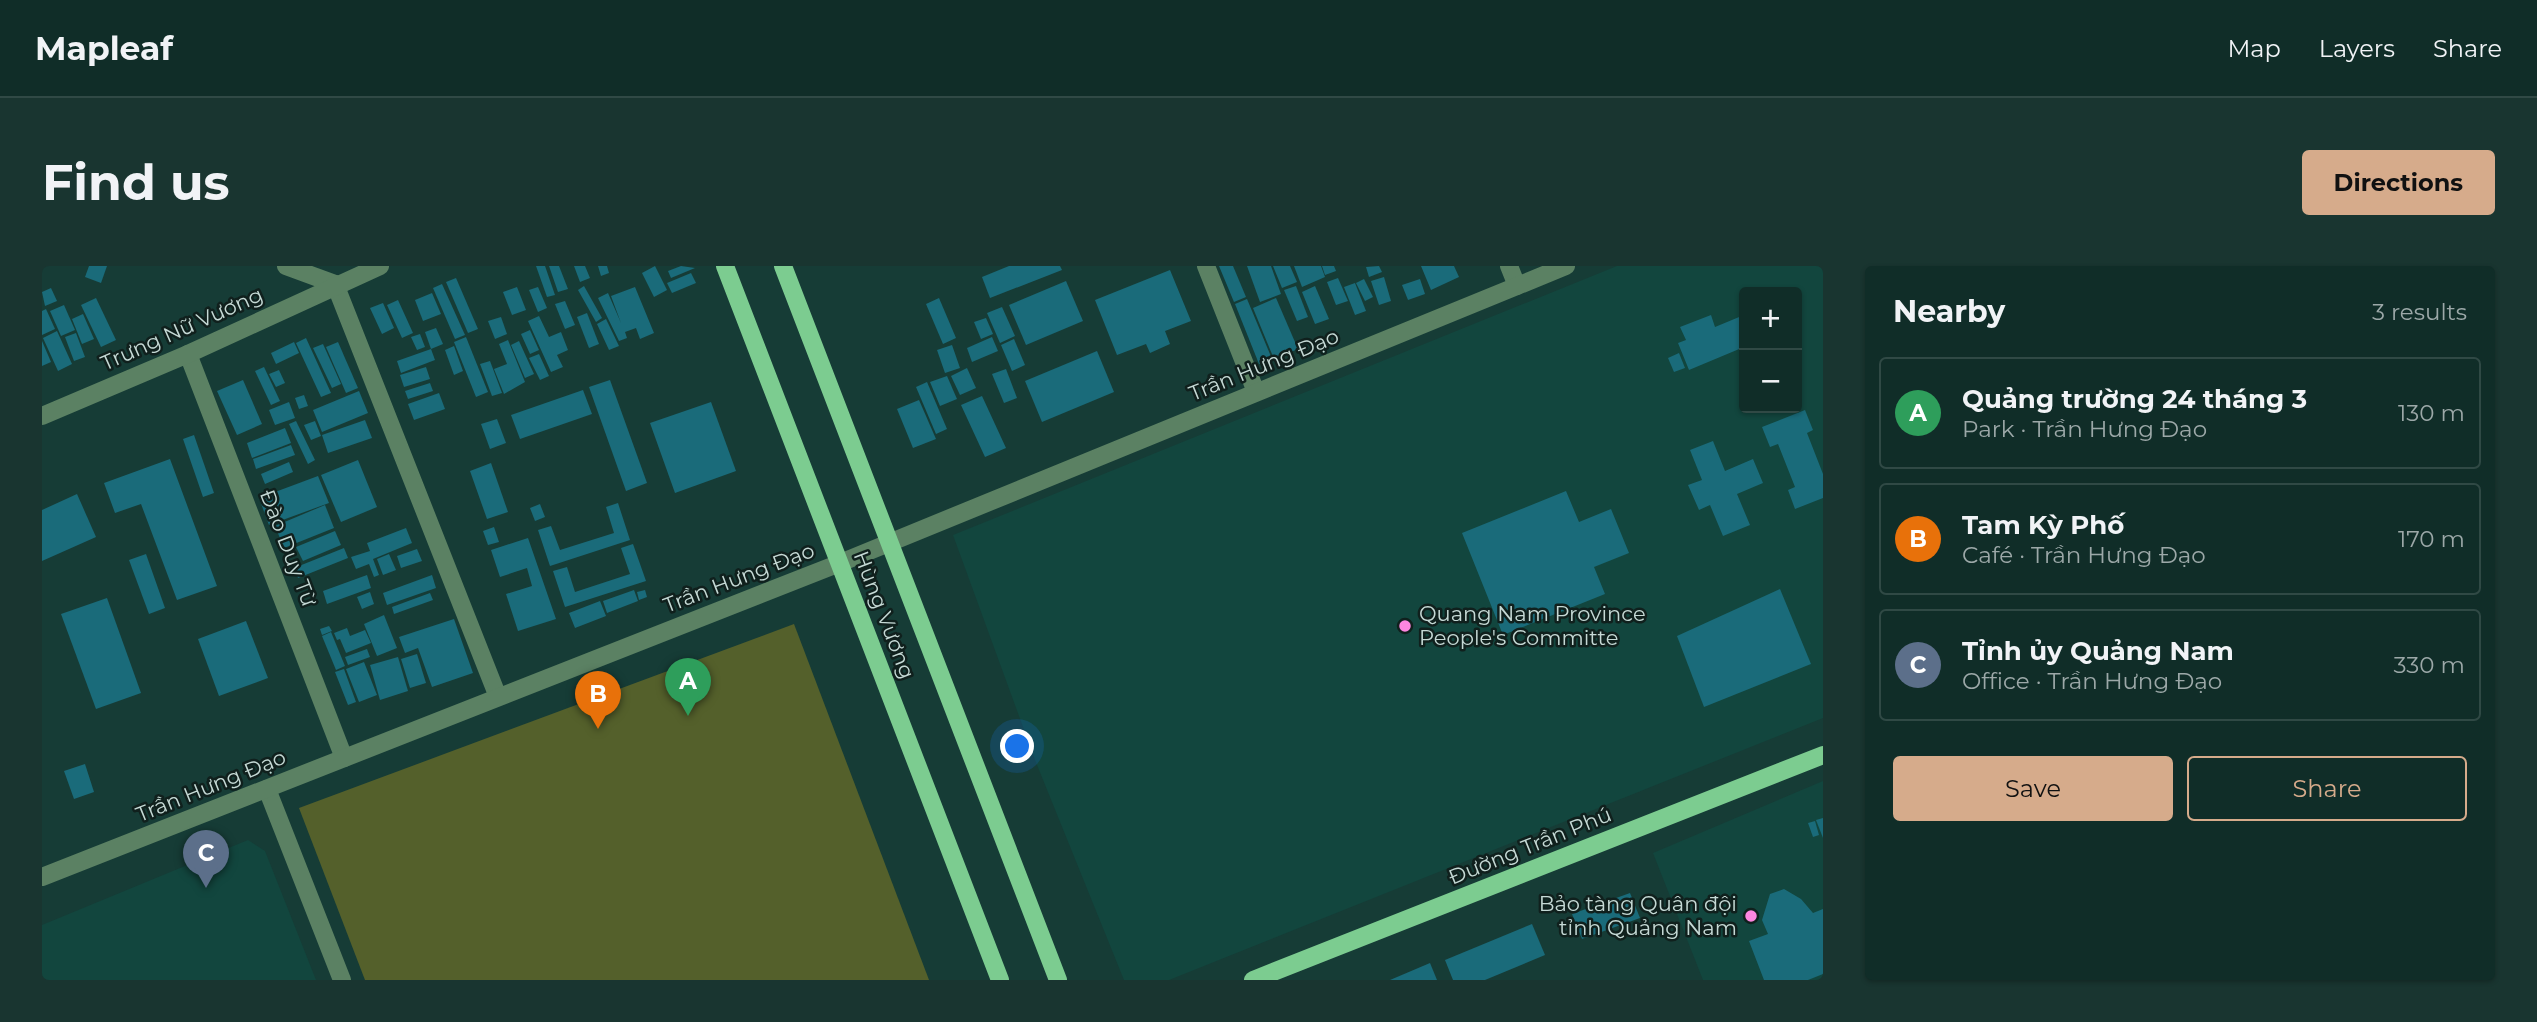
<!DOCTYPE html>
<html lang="en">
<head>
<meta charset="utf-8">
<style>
  :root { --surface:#102d28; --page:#193530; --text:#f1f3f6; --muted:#9ca8a8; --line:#304945; --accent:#d6ab8b }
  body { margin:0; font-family:Montserrat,sans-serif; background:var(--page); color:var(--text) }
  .controls { position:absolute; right:21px; top:21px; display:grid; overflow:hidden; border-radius:7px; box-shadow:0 2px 5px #0004 }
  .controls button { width:63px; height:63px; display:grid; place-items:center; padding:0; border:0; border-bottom:2px solid var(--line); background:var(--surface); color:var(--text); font:35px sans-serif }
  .you { position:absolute; left:976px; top:481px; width:24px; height:24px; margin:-18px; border:5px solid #fff; border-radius:50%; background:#1a73e8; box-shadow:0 0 0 10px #1a73e833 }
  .badge { display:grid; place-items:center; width:46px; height:46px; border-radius:50%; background:var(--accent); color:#fff; font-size:23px; font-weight:700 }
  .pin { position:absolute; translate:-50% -58px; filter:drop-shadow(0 2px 4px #0008) }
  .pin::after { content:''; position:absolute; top:37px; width:24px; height:21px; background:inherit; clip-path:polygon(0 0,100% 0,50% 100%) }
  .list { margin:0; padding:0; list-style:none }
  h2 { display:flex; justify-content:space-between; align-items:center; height:91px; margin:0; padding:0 28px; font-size:30px }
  h2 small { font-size:23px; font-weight:400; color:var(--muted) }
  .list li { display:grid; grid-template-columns:46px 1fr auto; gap:21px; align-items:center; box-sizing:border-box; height:112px; margin:0 14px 14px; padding:0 14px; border:2px solid var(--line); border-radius:7px }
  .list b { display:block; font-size:26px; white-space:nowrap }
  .list p { margin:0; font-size:23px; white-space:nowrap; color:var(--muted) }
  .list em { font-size:23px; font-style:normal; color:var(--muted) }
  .actions { display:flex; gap:14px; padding:21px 28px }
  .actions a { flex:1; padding:16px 0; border:2px solid var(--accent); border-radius:7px; text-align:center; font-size:24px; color:var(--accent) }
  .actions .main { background:var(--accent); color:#111 }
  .map { position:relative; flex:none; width:1781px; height:714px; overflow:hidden; border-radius:7px }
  header { display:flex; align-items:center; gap:42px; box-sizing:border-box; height:98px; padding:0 35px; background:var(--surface); border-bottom:2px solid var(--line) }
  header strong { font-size:33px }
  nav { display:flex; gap:38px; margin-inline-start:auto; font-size:24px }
  .intro { display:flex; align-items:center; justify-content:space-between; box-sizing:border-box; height:168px; padding:0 42px }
  h1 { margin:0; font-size:49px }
  .button { padding:18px 32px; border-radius:7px; background:var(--accent); color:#111; font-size:24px; font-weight:700 }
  main { display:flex; gap:42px; padding:0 42px }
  aside { flex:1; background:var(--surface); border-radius:7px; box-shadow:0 2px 5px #0004 }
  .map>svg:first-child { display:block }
</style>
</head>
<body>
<header>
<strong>Mapleaf</strong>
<nav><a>Map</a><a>Layers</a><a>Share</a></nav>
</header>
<div class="intro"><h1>Find us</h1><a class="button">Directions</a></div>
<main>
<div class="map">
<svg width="1781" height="714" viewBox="0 0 1781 714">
  <rect width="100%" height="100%" fill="#163c36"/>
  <g fill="#12463e" fill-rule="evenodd">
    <path d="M1575,0H1781V452L1127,714H1082L993,494L911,269ZM1702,26H1755V142H1702Z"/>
    <path d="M1781,515V714H1661L1611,587Z"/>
    <path d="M206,574L223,585L274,714H0V659Z"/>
  </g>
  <path fill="#54602b" d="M752,358L887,714H323L257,542Z"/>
  <g fill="#1a6b7a">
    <path d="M47,0H65L59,17L43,11Z"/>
    <path d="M494,0H503L513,29L505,31Z"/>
    <path d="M507,0H517L526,23L516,26Z"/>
    <path d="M532,0H543L548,12L538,16Z"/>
    <path d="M556,0H565L567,7L559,10Z"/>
    <path d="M613,0L625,24L612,31L600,7Z"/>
    <path d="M639,0L653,2L629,12L626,5Z"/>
    <path d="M967,0H1018L1020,4L948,32L940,11Z"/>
    <path d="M1177,0H1191L1204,31L1192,36Z"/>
    <path d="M1205,0H1229L1239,28L1218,36Z"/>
    <path d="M1231,0H1248L1255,16L1240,22Z"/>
    <path d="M1252,0H1279L1283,11L1260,21Z"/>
    <path d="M1280,0H1292L1294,5L1283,9Z"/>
    <path d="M1337,0L1340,6L1327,11L1324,1Z"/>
    <path d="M1379,0H1412L1417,11L1389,24Z"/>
    <path d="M1128,4L1149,55L1123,65L1128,78L1108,87L1104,78L1075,89L1053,34Z"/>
    <path d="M649,7L654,17L630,27L625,17Z"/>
    <path d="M1342,11L1349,35L1337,39L1329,15Z"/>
    <path d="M414,12L436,63L426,67L404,16Z"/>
    <path d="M1296,12L1306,35L1294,39L1285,16Z"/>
    <path d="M1322,13L1331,31L1323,35L1314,17Z"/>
    <path d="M1378,13L1383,28L1366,34L1360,19Z"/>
    <path d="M1024,15L1041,55L984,79L967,39Z"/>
    <path d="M1313,17L1324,45L1313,49L1302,21Z"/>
    <path d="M400,18L423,69L413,73L391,22Z"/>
    <path d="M542,20L560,52L554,56L536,24Z"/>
    <path d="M1254,20L1266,51L1255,55L1242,24Z"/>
    <path d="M1273,20L1287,53L1273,58L1260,26Z"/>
    <path d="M475,21L484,44L470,49L461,26Z"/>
    <path d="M496,21L505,42L496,46L487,24Z"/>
    <path d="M593,21L612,67L598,73L594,62L583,66L585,72L577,75L556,32L566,27L579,57L569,30Z"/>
    <path d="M9,22L15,35L3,40L0,26Z"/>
    <path d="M390,27L399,48L381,55L373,34Z"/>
    <path d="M54,32L74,74L59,81L39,39Z"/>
    <path d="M897,32L914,72L901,78L884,38Z"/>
    <path d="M1234,32L1256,83L1232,93L1211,42Z"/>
    <path d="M1205,33L1230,93L1217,98L1193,38Z"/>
    <path d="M356,34L371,67L360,72L345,39Z"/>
    <path d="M523,35L533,59L523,63L513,38Z"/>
    <path d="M341,37L352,62L340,68L328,42Z"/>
    <path d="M22,39L33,64L19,70L8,45Z"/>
    <path d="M960,41L973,70L958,77L945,47Z"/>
    <path d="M4,43L13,63L0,69V45Z"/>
    <path d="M545,47L557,78L547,82L535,51Z"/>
    <path d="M41,48L52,73L40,78L30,53Z"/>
    <path d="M1669,49L1673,61L1702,49V81L1647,104L1636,77L1644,74L1638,61Z"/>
    <path d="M497,50L507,71L519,66L526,84L515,89L521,101L509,106L486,55Z"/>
    <path d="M459,51L465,68L453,73L446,55Z"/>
    <path d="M944,52L951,68L939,73L932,56Z"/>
    <path d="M564,53L577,80L567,84L555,58Z"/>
    <path d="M394,62L401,78L389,83L383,66Z"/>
    <path d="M488,64L497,84L488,88L479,68Z"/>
    <path d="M15,65L30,98L16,105L1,72Z"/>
    <path d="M34,67L43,91L32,95L23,71Z"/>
    <path d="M378,68L383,81L375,84L369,71Z"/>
    <path d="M424,71L446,126L434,131L412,76Z"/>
    <path d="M950,71L956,85L930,96L925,82Z"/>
    <path d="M264,72L289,127L279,131L254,77Z"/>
    <path d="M972,73L983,99L970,105L959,79Z"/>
    <path d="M466,74L483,116L462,128L452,103L465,98L457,78Z"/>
    <path d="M0,75L9,96L0,100Z"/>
    <path d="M477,75L492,108L483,112L469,79Z"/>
    <path d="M252,76L257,87L234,98L229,87Z"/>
    <path d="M296,76L316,122L304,127L284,81Z"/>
    <path d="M281,78L299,118L290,122L271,82Z"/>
    <path d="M910,79L918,102L903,107L895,84Z"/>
    <path d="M412,80L421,105L412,109L403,84Z"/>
    <path d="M389,83L393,94L359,107L355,95Z"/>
    <path d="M1055,85L1072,126L1000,156L983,115Z"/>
    <path d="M1637,87L1643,102L1632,106L1626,92Z"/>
    <path d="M497,88L507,110L498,114L487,92Z"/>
    <path d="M448,95L460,127L450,130L438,98Z"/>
    <path d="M222,101L238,135L229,139L213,105Z"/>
    <path d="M384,101L388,113L362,121L358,109Z"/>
    <path d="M925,102L934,122L918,129L909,110Z"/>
    <path d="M964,103L975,132L962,137L950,108Z"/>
    <path d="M237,104L243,117L234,121L227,108Z"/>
    <path d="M905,110L915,133L898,140L888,116Z"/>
    <path d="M201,114L220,158L195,169L175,125Z"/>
    <path d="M568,114L605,217L584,225L547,121Z"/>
    <path d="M885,116L905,163L894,168L874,121Z"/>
    <path d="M388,117L391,125L366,133L363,125Z"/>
    <path d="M541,124L550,148L478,173L469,149Z"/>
    <path d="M317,125L326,147L280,166L271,144Z"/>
    <path d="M397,127L403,143L372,154L366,138Z"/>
    <path d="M262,129L266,140L257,143L253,132Z"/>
    <path d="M940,130L964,182L943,191L919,139Z"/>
    <path d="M877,134L894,173L871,182L855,143Z"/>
    <path d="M247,136L253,152L233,159L227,144Z"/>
    <path d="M669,136L694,205L633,227L608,157Z"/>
    <path d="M1763,144L1771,164L1765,167L1781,208V232L1753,243L1746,224L1753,221L1736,178L1728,181L1720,161Z"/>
    <path d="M455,153L464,177L448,183L439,158Z"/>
    <path d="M323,154L330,172L286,187L280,169Z"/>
    <path d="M254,155L273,194L266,198L247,158Z"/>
    <path d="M273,155L279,170L269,174L262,159Z"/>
    <path d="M243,162L249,177L210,192L205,177Z"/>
    <path d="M152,169L172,227L161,231L141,173Z"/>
    <path d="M1671,175L1683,205L1711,193L1721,217L1695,228L1708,259L1681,270L1668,239L1657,244L1646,219L1660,214L1648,184Z"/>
    <path d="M249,179L253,189L214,203L211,193Z"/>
    <path d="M128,193L175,320L135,334L99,238L73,247L62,217Z"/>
    <path d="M316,194L335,241L299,256L279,209Z"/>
    <path d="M247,196L251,206L223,218L219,208Z"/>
    <path d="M449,197L466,246L445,253L428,205Z"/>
    <path d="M276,210L287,237L227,259L217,232Z"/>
    <path d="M1524,225L1537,256L1569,243L1587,287L1552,301L1563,328L1461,369L1420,267Z"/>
    <path d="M35,228L54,271L0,295V244Z"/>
    <path d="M576,237L588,274L508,300L496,264L509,260L518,284L572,267L564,241Z"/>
    <path d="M498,238L503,251L493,255L488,242Z"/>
    <path d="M283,239L292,262L242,282L233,260Z"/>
    <path d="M452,261L457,276L446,279L441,265Z"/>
    <path d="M364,262L370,277L331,293L337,309L332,311L327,298L314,303L309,291L328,285L325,277Z"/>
    <path d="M293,265L299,279L261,295L254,281Z"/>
    <path d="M486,272L514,353L476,365L464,328L490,320L485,302L458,311L449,284Z"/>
    <path d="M591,278L604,315L523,341L511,305L525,301L533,326L588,308L579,282Z"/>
    <path d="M302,282L306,292L256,312L252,302Z"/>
    <path d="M375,283L380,295L359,302L355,290Z"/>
    <path d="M104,288L123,342L107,348L87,294Z"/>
    <path d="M347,288L354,304L341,309L335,293Z"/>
    <path d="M325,309L329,322L285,338L281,325Z"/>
    <path d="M390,309L394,322L345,339L341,327Z"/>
    <path d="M1738,323L1769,398L1662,441L1635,370Z"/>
    <path d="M592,324L596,335L565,347L561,335Z"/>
    <path d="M603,324L605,331L597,334L595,326Z"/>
    <path d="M328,326L332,338L320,343L315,331Z"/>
    <path d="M388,327L391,334L352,348L350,341Z"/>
    <path d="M65,332L99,427L54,443L19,348Z"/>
    <path d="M558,335L564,350L533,362L527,347Z"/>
    <path d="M342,349L355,382L335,390L322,358Z"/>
    <path d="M412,353L431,407L390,421L376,382L363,387L357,371Z"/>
    <path d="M204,355L226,412L177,430L156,373Z"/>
    <path d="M287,360L290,365L280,369L278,363Z"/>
    <path d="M305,362L308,370L323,364L329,377L304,387L298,373L295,374L292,367Z"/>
    <path d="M289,366L303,400L294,404L280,370Z"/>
    <path d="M325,383L328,391L306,399L303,391Z"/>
    <path d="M375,388L384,417L368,422L359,393Z"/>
    <path d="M356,391L366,425L338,434L328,399Z"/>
    <path d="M322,396L335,429L317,436L304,403Z"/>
    <path d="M302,403L314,436L306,439L293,406Z"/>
    <path d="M43,498L52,526L32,533L22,505Z"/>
    <path d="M1781,552V572L1774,554Z"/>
    <path d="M1773,555L1777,569L1771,571L1766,557Z"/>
    <path d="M1742,623L1759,633L1771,647L1781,643V708L1766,714H1722L1707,675L1726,668L1720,654L1728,628Z"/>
    <path d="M1588,627L1598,652L1540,673L1530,648Z"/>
    <path d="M1490,658L1503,689L1443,714H1411L1403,694Z"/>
    <path d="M1388,697L1395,714H1348Z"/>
  </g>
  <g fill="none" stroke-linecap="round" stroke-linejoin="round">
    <g stroke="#5b8163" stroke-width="18">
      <path d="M244,0L293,18"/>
      <path d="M1164,0L1214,126"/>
      <path d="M1467,0L1475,20"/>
      <path d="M293,18L456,431"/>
      <path d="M146,88L302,492"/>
      <path d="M0,150L146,88L338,0"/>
      <path d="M225,523L300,714"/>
      <path d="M0,611L798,297L1524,0"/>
    </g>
    <g stroke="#7ccc90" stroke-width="18">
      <path d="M683,0L958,714"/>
      <path d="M741,0L1016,714"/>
      <path d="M1211,714L1781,489"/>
    </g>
  </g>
  <g fill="#fe86e0" stroke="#10201d" stroke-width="2.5">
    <circle cx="1363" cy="360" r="7"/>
    <circle cx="1709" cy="650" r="7"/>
  </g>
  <g text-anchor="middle" stroke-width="5" stroke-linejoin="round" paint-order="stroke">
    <g font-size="21" fill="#c5d9d5" stroke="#10201d">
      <text transform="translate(140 63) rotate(-24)" y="7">Trưng Nữ Vương</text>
      <text transform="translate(1222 99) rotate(-22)" y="7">Trần Hưng Đạo</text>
      <text transform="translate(246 282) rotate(69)" y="7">Đào Duy Từ</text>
      <text transform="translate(697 312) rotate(-21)" y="7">Trần Hưng Đạo</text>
      <text transform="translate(842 349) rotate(69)" y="7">Hùng Vương</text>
      <text transform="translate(169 520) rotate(-22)" y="7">Trần Hưng Đạo</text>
      <text transform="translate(1488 580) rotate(-22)" y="7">Đường Trần Phú</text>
    </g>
    <g font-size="21" fill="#c5d9d5" stroke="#10201d" text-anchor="start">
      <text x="1377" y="355">Quang Nam Province<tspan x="1377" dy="24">People's Committe</tspan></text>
      <text x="1695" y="645" text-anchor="end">Bảo tàng Quân đội<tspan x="1695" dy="24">tỉnh Quảng Nam</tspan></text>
    </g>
  </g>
</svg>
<div class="controls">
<button>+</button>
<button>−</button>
</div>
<div class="you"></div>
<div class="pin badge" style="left:646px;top:450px;background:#2e9e5b">A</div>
<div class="pin badge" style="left:556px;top:463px;background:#e8710a">B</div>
<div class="pin badge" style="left:164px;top:622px;background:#5c6f8a">C</div>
</div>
<aside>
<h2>Nearby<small>3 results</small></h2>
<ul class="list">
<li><span class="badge" style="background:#2e9e5b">A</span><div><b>Quảng trường 24 tháng 3</b><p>Park · Trần Hưng Đạo</p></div><em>130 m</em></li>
<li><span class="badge" style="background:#e8710a">B</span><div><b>Tam Kỳ Phố</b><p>Café · Trần Hưng Đạo</p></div><em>170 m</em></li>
<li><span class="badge" style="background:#5c6f8a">C</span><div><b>Tỉnh ủy Quảng Nam</b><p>Office · Trần Hưng Đạo</p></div><em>330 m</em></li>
</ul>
<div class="actions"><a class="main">Save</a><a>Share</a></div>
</aside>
</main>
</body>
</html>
